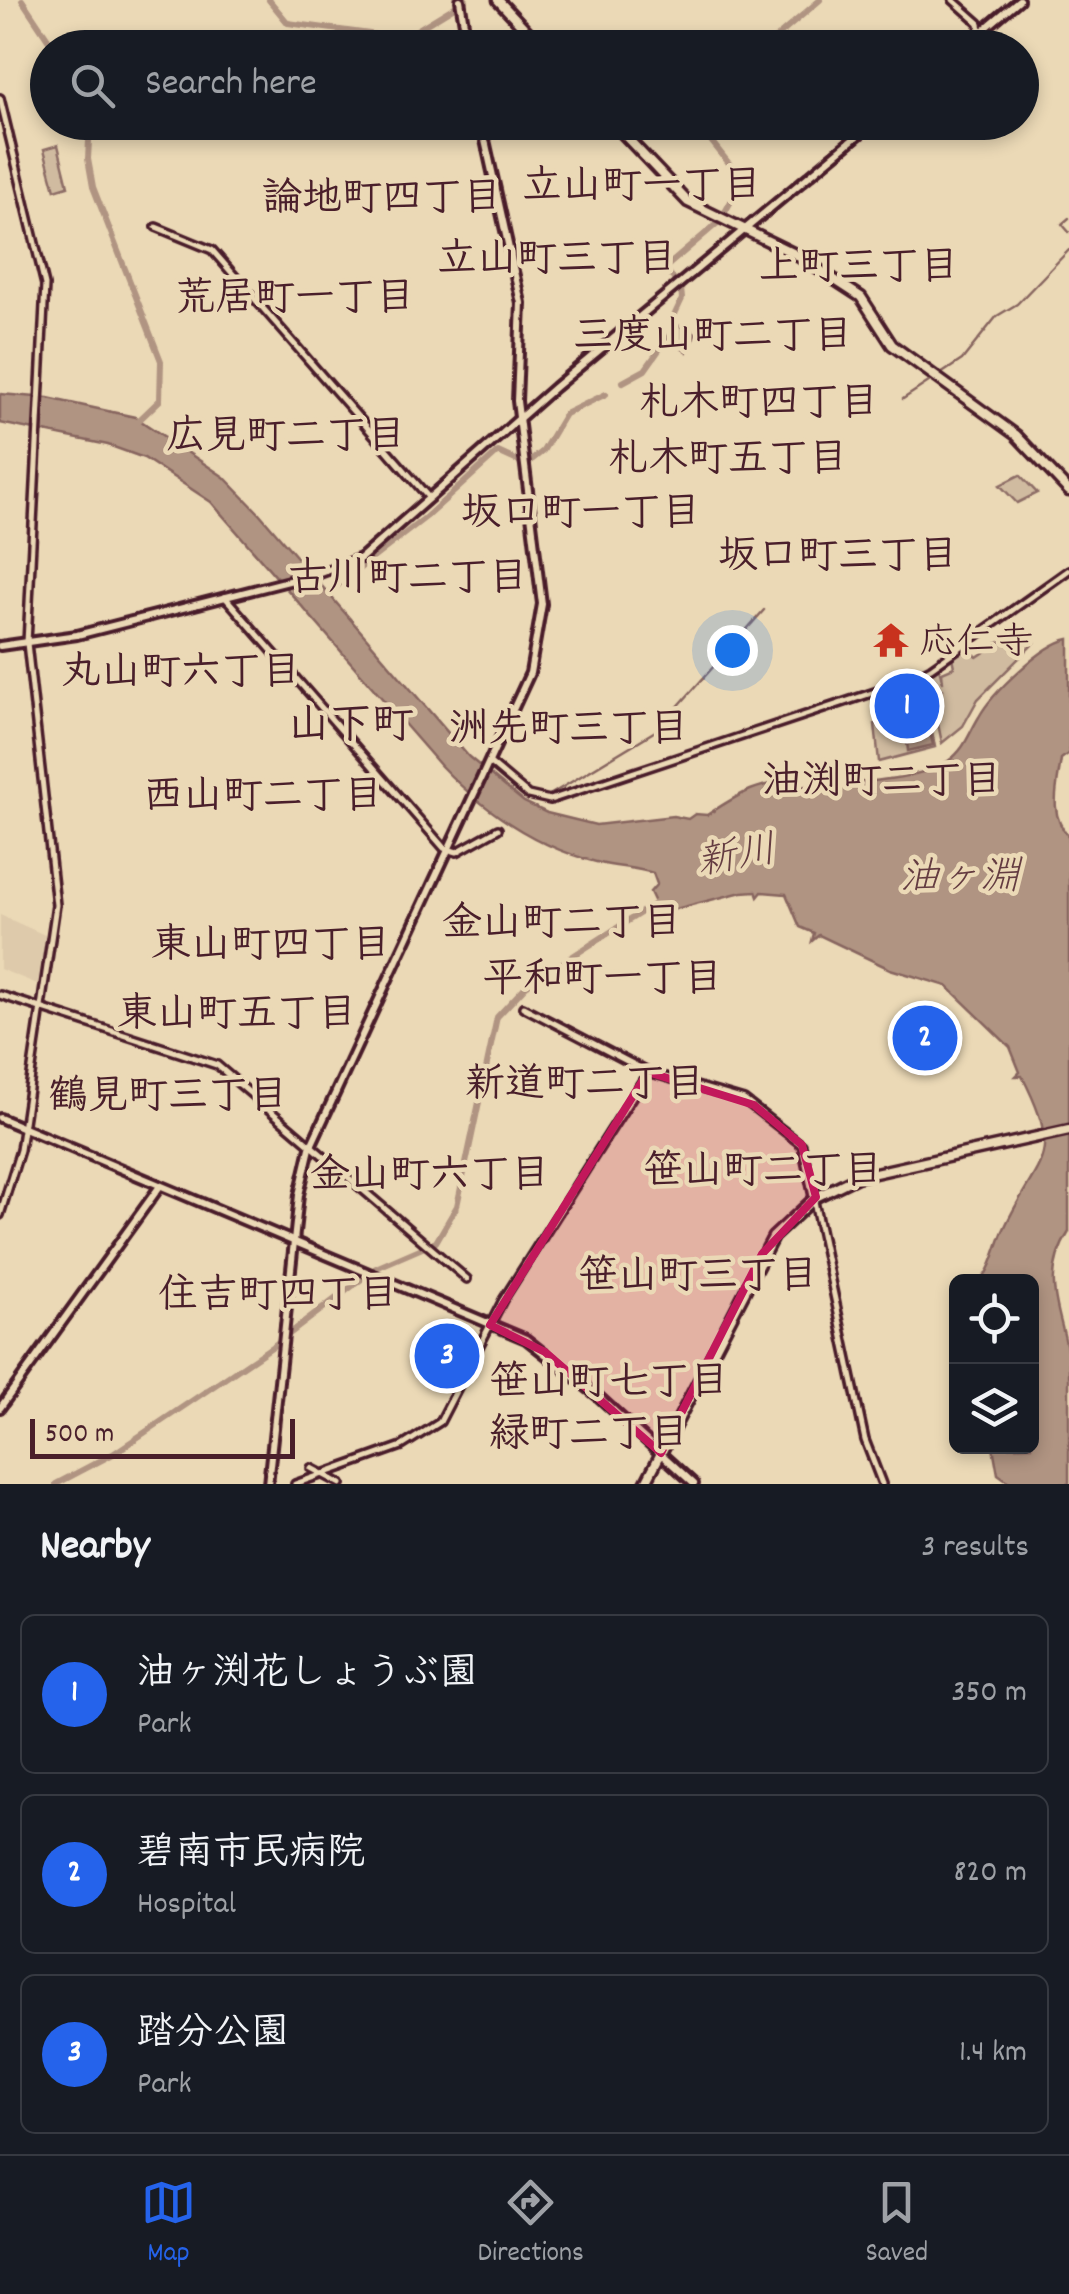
<!DOCTYPE html>
<html lang="en">
<head>
<meta charset="utf-8">
<style>
  :root { --surface:#171b24; --page:#242831; --text:#f1f3f6; --muted:#9ea1a6; --line:#363941; --accent:#2563eb }
  body { margin:0; font-family:Dekko,"Klee One",sans-serif; background:var(--page); color:var(--text) }
  .controls { position:absolute; right:30px; bottom:30px; display:grid; overflow:hidden; border-radius:15px; box-shadow:0 5px 15px #0003 }
  .controls button { width:90px; height:90px; display:grid; place-items:center; padding:0; border:0; border-bottom:2px solid var(--line); background:var(--surface); color:var(--text); font:50px sans-serif }
  .scale { position:absolute; left:30px; bottom:25px; width:265px; box-sizing:border-box; padding-left:10px; border:5px solid #4a1f2b; border-top:0; font-size:28px; line-height:35px; white-space:nowrap; color:#4a1f2b; -webkit-text-stroke:8px #ebd9b6; paint-order:stroke }
  .you { position:absolute; left:732px; top:650px; width:35px; height:35px; margin:-25px; border:8px solid #fff; border-radius:50%; background:#1a73e8; box-shadow:0 0 0 15px #1a73e833 }
  .badge { display:grid; place-items:center; width:65px; height:65px; border-radius:50%; background:var(--accent); color:#fff; font-size:32px; font-weight:700 }
  .pin { position:absolute; translate:-50% -50%; border:5px solid #fff; box-shadow:0 2px 10px #0006 }
  .list { margin:0; padding:0; list-style:none }
  h2 { display:flex; justify-content:space-between; align-items:center; height:130px; margin:0; padding:0 40px; font-size:42px }
  h2 small { font-size:32px; font-weight:400; color:var(--muted) }
  .list li { display:grid; grid-template-columns:65px 1fr auto; gap:30px; align-items:center; box-sizing:border-box; height:160px; margin:0 20px 20px; padding:0 20px; border:2px solid var(--line); border-radius:15px }
  .list b { display:block; font-size:38px; white-space:nowrap }
  .list p { margin:0; font-size:32px; white-space:nowrap; color:var(--muted) }
  .list em { font-size:32px; font-style:normal; color:var(--muted) }
  .icon { flex:none; width:55px; height:55px; fill:none; stroke:currentColor; stroke-width:2; stroke-linecap:round; stroke-linejoin:round }
  .map { position:relative; flex:none; width:1069px; height:1484px; overflow:hidden }
  .search { position:absolute; background:var(--surface); box-shadow:0 5px 15px #0003; left:30px; right:30px; top:30px; height:110px; display:flex; align-items:center; gap:25px; box-sizing:border-box; padding:0 35px; border-radius:55px; color:var(--muted); font-size:38px }
  .sheet { height:670px; background:var(--surface) }
  nav { display:flex; justify-content:space-around; align-items:center; box-sizing:border-box; height:140px; border-top:2px solid var(--line); background:var(--surface); font-size:28px; color:var(--muted) }
  nav a { display:grid; justify-items:center; gap:5px }
  nav .on { color:var(--accent) }
  .map>svg:first-child { display:block }
</style>
</head>
<body>
<div class="map">
<svg width="1069" height="1484" viewBox="0 0 1069 1484">
  <rect width="100%" height="100%" fill="#ebd9b6"/>
  <filter id="ink" filterUnits="userSpaceOnUse"><feTurbulence type="fractalNoise" baseFrequency=".01" numOctaves="2"/><feDisplacementMap in="SourceGraphic" scale="20" xChannelSelector="R" yChannelSelector="G"/><feConvolveMatrix kernelMatrix="1 2 1 2 8 2 1 2 1" color-interpolation-filters="sRGB"/></filter>
  <g filter="url(#ink)">
    <path fill="#decaab" d="M0,915L47,936L40,985L0,969Z"/>
    <g fill="#d0bba0" stroke="#8d6d66" stroke-width="2.5">
      <path d="M58,145L68,186L55,190L44,149Z"/>
      <path d="M675,324L696,333L687,352L666,338Z"/>
      <path d="M1020,475L1037,493L1017,503L1000,485Z"/>
      <path d="M1024,626L1035,642L978,699L963,726L942,743L932,695L944,689L934,692L929,674L939,668L943,683L942,672L954,667L952,657L967,645L977,657Z"/>
      <path d="M922,677L935,747L879,762L875,724L888,719L883,692Z"/>
      <path d="M444,1333L466,1343L448,1380L427,1369Z"/>
    </g>
    <g fill="#b09482" stroke="#87655f" stroke-width="2.5">
      <path d="M0,394L48,398L135,417L224,477L259,513L469,757L524,802L547,813L596,825L673,816L688,819L695,814L707,815C730,800 766,775 792,787C836,783 912,784 948,761C965,750 969,733 979,717C992,693 1043,644 1069,639V753L1061,759C1057,788 1048,814 1069,837V1232C1038,1280 1063,1314 1069,1360C1069,1399 1069,1444 1069,1484H1012L998,1474L993,1447L1032,1446V1282L981,1280C992,1268 996,1247 1003,1231C1037,1156 1066,1162 1022,1076H1016L1020,1072L1010,1047L947,986L890,969L819,935L812,941L814,933L800,927L786,894L762,892L758,897L756,891L742,892L660,913L650,892L657,884L653,873C636,868 617,867 600,863C538,848 484,811 441,766L211,502L144,458L108,445L0,423Z"/>
      <path d="M922,701L933,745L908,751L905,724L893,723L891,708Z"/>
    </g>
    <g fill="none" stroke-linecap="round" stroke-linejoin="round">
      <g stroke="#87655f" stroke-width="2.5">
        <path d="M1069,218L1062,224L1069,232"/>
        <path d="M903,399L962,360L997,316L1017,304L1069,250"/>
        <path d="M548,796L657,730L764,610"/>
      </g>
      <g stroke="#b09482" stroke-width="6">
        <path d="M22,0L54,48"/>
        <path d="M269,0L288,23L392,37L415,31L466,0"/>
        <path d="M764,48L820,0"/>
        <path d="M90,122L88,159L93,187L161,361L160,400L134,425"/>
        <path d="M677,283L665,268L720,221L734,196L747,186L696,122"/>
        <path d="M673,318L682,299L681,288"/>
        <path d="M623,382L645,370L664,343"/>
        <path d="M528,463L543,451L565,414L606,394"/>
        <path d="M323,597L426,517L498,452L522,463"/>
        <path d="M56,1484L113,1454L276,1344L376,1268L436,1242L457,1206L497,1017L526,986L659,901"/>
      </g>
      <defs>
        <g id="tertiary">
          <path d="M953,0L979,23L980,31"/>
          <path d="M0,98L45,285L27,643L56,905L20,1150L0,1215"/>
          <path d="M156,227L212,250L429,498"/>
          <path d="M225,597L444,848L457,852L498,829"/>
          <path d="M489,762L528,795L550,800L902,683L931,668L1069,570"/>
          <path d="M0,995L217,1065L467,1279"/>
          <path d="M523,1007L648,1072L744,1100L802,1145L865,1440L882,1484"/>
          <path d="M311,1468L341,1484"/>
          <path d="M295,1484L402,1446L440,1422L503,1300L648,1072"/>
        </g>
        <g id="secondary">
          <path d="M460,0L468,48"/>
          <path d="M962,48L1019,0"/>
          <path d="M0,646L77,635L320,573L361,558L555,387L874,122"/>
          <path d="M0,1118L526,1339L599,1397L694,1484"/>
          <path d="M0,1408L160,1186"/>
          <path d="M268,1484L299,1195L310,1148L530,673L542,604L517,401L521,303L481,122"/>
        </g>
        <g id="primary">
          <path d="M498,0L543,48"/>
          <path d="M612,122L688,202L795,254L861,297L892,345L1016,435L1069,491"/>
          <path d="M645,1484L773,1237L816,1197L857,1177L1069,1130"/>
        </g>
      </defs>
      <use href="#tertiary" stroke="#4a1f2b" stroke-width="12"/>
      <use href="#secondary" stroke="#4a1f2b" stroke-width="14"/>
      <use href="#primary" stroke="#4a1f2b" stroke-width="15"/>
      <use href="#tertiary" stroke="#ebd9b6" stroke-width="5"/>
      <use href="#secondary" stroke="#ebd9b6" stroke-width="6"/>
      <use href="#primary" stroke="#ebd9b6" stroke-width="8"/>
    </g>
  </g>
  <path fill="#c2185b" fill-opacity="0.2" stroke="#c2185b" stroke-width="8" stroke-linejoin="round" d="M648,1072L754,1105L802,1145L816,1197L762,1254L661,1453L545,1352L490,1325Z"/>
  <defs>
    <symbol id="temple-bare" viewBox="-9 -9 18 18"><path d="M0-6L5-2H3V0L6.5 2.5H4V6H1.5V3h-3V6H-4V2.5H-6.5L-3 0V-2H-5Z" fill="#c8321e" stroke="#ebd9b6" stroke-width="2.5" paint-order="stroke"/></symbol>
  </defs>
  <g fill-rule="evenodd">
    <use href="#temple-bare" x="866" y="615" width="50" height="50"/>
  </g>
  <g text-anchor="middle" stroke-width="9" stroke-linejoin="round" paint-order="stroke">
    <g font-size="38" fill="#4a1f2b" stroke="#ebd9b6" text-anchor="start">
      <text x="919" y="653">応仁寺</text>
    </g>
    <g font-size="40" font-weight="bold" fill="#4a1f2b" stroke="#ebd9b6">
      <text x="642" y="197">立山町一丁目</text>
      <text x="382" y="209">論地町四丁目</text>
      <text x="557" y="270">立山町三丁目</text>
      <text x="859" y="278">上町三丁目</text>
      <text x="295" y="309">荒居町一丁目</text>
      <text x="713" y="347">三度山町二丁目</text>
      <text x="759" y="414">札木町四丁目</text>
      <text x="286" y="447">広見町二丁目</text>
      <text x="728" y="470">札木町五丁目</text>
      <text x="581" y="524">坂口町一丁目</text>
      <text x="838" y="567">坂口町三丁目</text>
      <text x="408" y="589">古川町二丁目</text>
      <text x="181" y="683">丸山町六丁目</text>
      <text x="569" y="740">洲先町三丁目</text>
      <text x="882" y="792">油渕町二丁目</text>
      <text x="263" y="807">西山町二丁目</text>
      <text x="562" y="934">金山町二丁目</text>
      <text x="271" y="956">東山町四丁目</text>
      <text x="603" y="990">平和町一丁目</text>
      <text x="237" y="1025">東山町五丁目</text>
      <text x="585" y="1095">新道町二丁目</text>
      <text x="168" y="1107">鶴見町三丁目</text>
      <text x="763" y="1182">笹山町二丁目</text>
      <text x="430" y="1186">金山町六丁目</text>
      <text x="698" y="1287">笹山町三丁目</text>
      <text x="278" y="1306">住吉町四丁目</text>
      <text x="609" y="1393">笹山町七丁目</text>
      <text x="589" y="1445">緑町二丁目</text>
    </g>
    <g font-size="40" font-style="italic" fill="#643c41" stroke="#ebd9b6">
      <text transform="translate(736 853) rotate(-10)" y="14">新川</text>
      <text x="960" y="888">油ヶ淵</text>
    </g>
    <g font-size="42" font-weight="bold" fill="#4a1f2b" stroke="#ebd9b6">
      <text x="351" y="737">山下町</text>
    </g>
  </g>
</svg>
<div class="controls">
<button><svg class="icon" aria-label="locate" viewBox="0 0 24 24"><circle cx="12" cy="12" r="6"/><path d="M12 2v4M12 18v4M2 12h4M18 12h4"/></svg></button>
<button><svg class="icon" aria-label="layers" viewBox="0 0 24 24"><path d="M12 4l9 5-9 5-9-5zM3 14l9 5 9-5"/></svg></button>
</div>
<div class="scale">500 m</div>
<div class="you"></div>
<div class="pin badge" style="left:907px;top:706px">1</div>
<div class="pin badge" style="left:925px;top:1038px">2</div>
<div class="pin badge" style="left:447px;top:1356px">3</div>
<div class="search"><svg class="icon" aria-label="search" viewBox="0 0 24 24"><circle cx="10" cy="10" r="6"/><path d="M15 15l6 6"/></svg>Search here</div>
</div>
<section class="sheet">
<h2>Nearby<small>3 results</small></h2>
<ul class="list">
<li><span class="badge">1</span><div><b>油ヶ渕花しょうぶ園</b><p>Park</p></div><em>350 m</em></li>
<li><span class="badge">2</span><div><b>碧南市民病院</b><p>Hospital</p></div><em>820 m</em></li>
<li><span class="badge">3</span><div><b>踏分公園</b><p>Park</p></div><em>1.4 km</em></li>
</ul>
</section>
<nav>
<a class="on"><svg class="icon" aria-label="map" viewBox="0 0 24 24"><path d="M3 6l6-2 6 2 6-2v14l-6 2-6-2-6 2zM9 4v14M15 6v14"/></svg>Map</a>
<a><svg class="icon" aria-label="directions" viewBox="0 0 24 24"><path d="M12 3l9 9-9 9-9-9zM9 14v-3h6M13 9l2 2-2 2"/></svg>Directions</a>
<a><svg class="icon" aria-label="saved" viewBox="0 0 24 24"><path d="M7 4h10v16l-5-4-5 4z"/></svg>Saved</a>
</nav>
</body>
</html>
